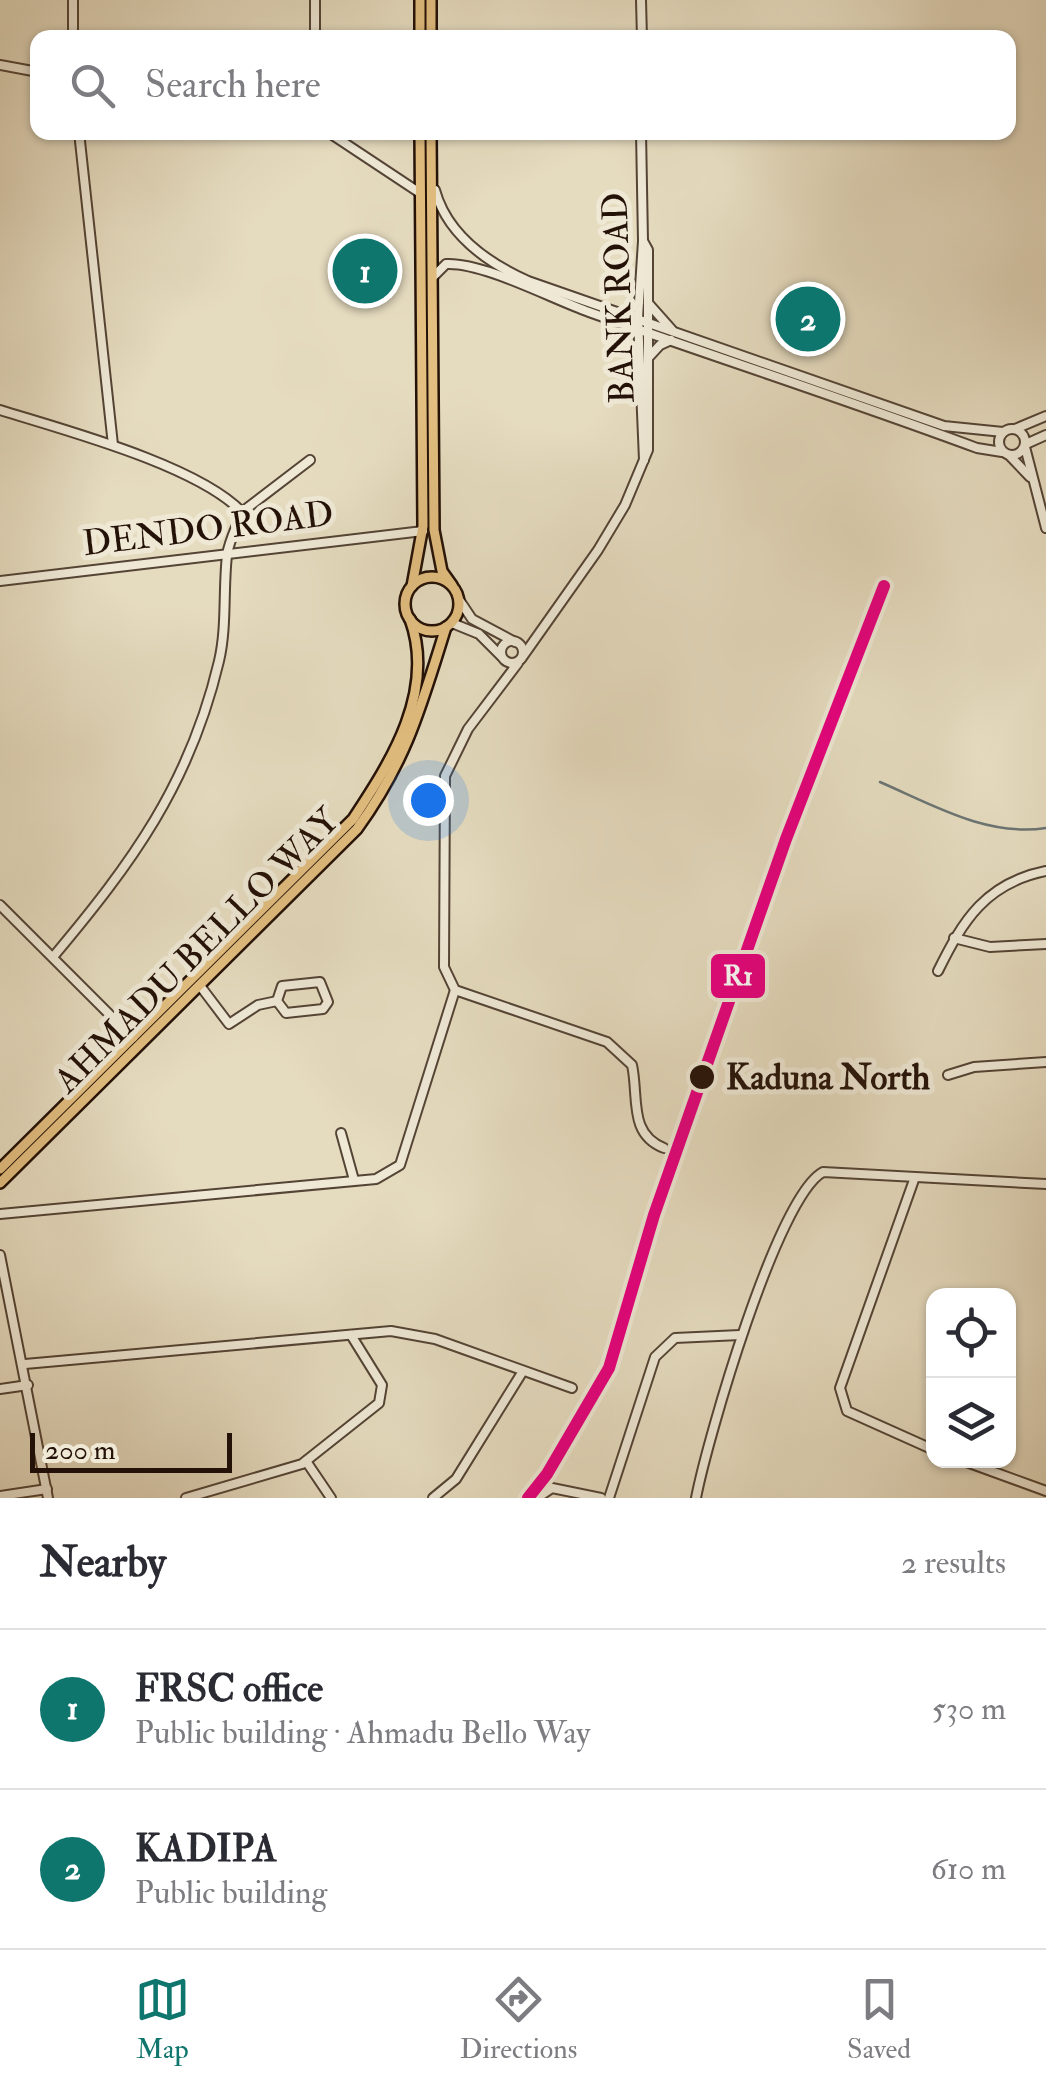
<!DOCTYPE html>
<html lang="en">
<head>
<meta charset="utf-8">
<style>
  :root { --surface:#fff; --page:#f7f7f7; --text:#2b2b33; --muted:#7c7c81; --line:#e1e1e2; --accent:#0f766e }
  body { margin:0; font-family:"IM FELL Double Pica",serif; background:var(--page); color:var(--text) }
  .controls { position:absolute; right:30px; bottom:30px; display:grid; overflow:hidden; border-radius:20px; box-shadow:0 2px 8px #0004 }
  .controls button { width:90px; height:90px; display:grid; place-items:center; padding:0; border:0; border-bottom:2px solid var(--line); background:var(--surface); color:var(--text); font:50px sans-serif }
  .scale { position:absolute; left:30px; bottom:25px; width:202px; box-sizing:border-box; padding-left:10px; border:5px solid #241107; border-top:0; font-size:28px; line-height:35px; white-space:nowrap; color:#241107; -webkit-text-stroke:8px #eee8d5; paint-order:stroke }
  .you { position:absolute; left:428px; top:800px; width:35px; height:35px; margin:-25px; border:8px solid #fff; border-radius:50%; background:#1a73e8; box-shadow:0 0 0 15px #1a73e833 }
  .badge { display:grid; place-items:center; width:65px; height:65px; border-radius:50%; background:var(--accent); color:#fff; font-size:32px; font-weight:700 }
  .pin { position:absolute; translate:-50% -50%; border:5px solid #fff; box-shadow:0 2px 10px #0006 }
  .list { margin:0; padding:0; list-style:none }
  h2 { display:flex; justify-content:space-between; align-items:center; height:130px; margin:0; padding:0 40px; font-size:42px }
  h2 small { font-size:32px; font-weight:400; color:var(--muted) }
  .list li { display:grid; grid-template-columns:65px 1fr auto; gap:30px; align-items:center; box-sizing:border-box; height:160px; padding:0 40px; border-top:2px solid var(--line) }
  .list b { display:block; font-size:38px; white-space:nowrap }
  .list p { margin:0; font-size:32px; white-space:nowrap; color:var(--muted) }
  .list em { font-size:32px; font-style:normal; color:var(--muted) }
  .icon { flex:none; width:55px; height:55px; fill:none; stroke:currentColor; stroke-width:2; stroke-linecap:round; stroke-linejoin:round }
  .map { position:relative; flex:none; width:1046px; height:1498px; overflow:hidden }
  .search { position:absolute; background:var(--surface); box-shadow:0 2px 8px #0004; left:30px; right:30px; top:30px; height:110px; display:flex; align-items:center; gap:25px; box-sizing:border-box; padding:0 35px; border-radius:20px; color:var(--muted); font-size:38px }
  .sheet { height:450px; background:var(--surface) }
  nav { display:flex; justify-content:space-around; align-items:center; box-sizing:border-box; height:140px; border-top:2px solid var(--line); background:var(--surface); font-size:28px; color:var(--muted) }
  nav a { display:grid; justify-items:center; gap:5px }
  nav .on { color:var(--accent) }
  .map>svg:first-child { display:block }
</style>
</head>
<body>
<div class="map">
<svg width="1046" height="1498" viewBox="0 0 1046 1498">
  <rect width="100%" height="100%" fill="#e5dbbf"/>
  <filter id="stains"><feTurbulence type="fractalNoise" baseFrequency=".002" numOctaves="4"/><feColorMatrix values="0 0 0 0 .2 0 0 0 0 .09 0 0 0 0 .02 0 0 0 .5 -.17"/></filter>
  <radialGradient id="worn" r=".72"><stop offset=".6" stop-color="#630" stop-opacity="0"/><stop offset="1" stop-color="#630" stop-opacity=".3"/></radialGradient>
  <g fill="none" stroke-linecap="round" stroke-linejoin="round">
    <path stroke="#6b7574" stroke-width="2.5" d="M880,782C933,805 987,837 1046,828"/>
    <defs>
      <g id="minor">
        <path d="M73,0V38"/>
        <path d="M641,0L642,38"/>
        <path d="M315,38V0"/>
        <path d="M0,65L38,72"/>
        <path d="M79,132L113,445"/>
        <path d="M328,132L420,193"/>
        <path d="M435,190C447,234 488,263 528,281L944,426L1003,432"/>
        <path d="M643,241L638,318L644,460"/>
        <path d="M434,276L446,264C483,262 550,298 589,312C718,358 848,400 977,448L1002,452"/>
        <path d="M648,303L672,330"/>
        <path d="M648,358L660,345L671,340"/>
        <path d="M0,410C64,430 197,465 242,512C237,526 229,541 227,555C223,590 227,627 219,661C190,784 132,863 53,957"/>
        <circle cx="1012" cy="442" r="13"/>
        <path d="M1015,429L1046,416"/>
        <path d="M1026,444L1046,435"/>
        <path d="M1025,447L1046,528"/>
        <path d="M1009,455L1030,477"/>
        <path d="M242,512L310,460"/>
        <path d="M0,581L423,531"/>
        <path d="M460,601L472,619L515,642"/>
        <path d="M452,623L479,634L501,656"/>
        <circle cx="512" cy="652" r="11"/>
        <path d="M521,659L598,550L625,505L648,450V250L643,241L641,132"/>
        <path d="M518,663L468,729L445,776L444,967L455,990L607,1042L632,1065C639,1097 628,1134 664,1148"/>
        <path d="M0,905L133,1038"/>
        <path d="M954,938L990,947L1046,944"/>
        <path d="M938,971C963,920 986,883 1046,871"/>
        <path d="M320,982L328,1002L323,1009L286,1013L277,1001L282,986Z"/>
        <path d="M201,987L229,1024L258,1005L277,1001"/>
        <path d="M948,1075L974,1067L1046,1062"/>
        <path d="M341,1133L354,1180"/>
        <path d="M915,1177L840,1388L847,1411L934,1450"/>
        <path d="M0,1214L376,1179L400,1165L455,990"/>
        <path d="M0,1255L48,1498"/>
        <path d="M25,1364L391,1331L435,1339L572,1388"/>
        <path d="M0,1389L28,1385"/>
        <path d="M961,1460L1046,1491"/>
        <path d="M306,1461L331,1498"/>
        <path d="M0,1496L47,1489"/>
        <path d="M186,1498L302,1464L379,1403L382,1385L351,1335"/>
        <path d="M433,1498L456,1479L523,1371"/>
        <path d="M537,1498L552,1488L601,1498"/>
        <path d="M609,1498L655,1357L675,1338L740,1335"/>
        <path d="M696,1498C707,1441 777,1197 823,1172L1046,1184"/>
      </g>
      <g id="major">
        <path d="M420,0V38"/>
        <path d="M431,0V38"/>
        <path d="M431,132L434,530L442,571L452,585"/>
        <circle cx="432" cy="604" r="27"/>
        <path d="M412,586L423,526L420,132"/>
        <path d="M0,1169L353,819C392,760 436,691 410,619"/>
        <path d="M0,1183L357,829C407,760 421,707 446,627"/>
      </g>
    </defs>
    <use href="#minor" stroke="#544435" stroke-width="12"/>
    <use href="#major" stroke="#241107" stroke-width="14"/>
    <use href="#minor" stroke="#eee8d5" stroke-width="8"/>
    <use href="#major" stroke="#e2be80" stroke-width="9"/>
    <defs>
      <path id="rail-1" d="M528,1498L547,1474L609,1368L654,1215L786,839L884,586"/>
    </defs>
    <use href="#rail-1" stroke="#eee8d5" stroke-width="20"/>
    <use href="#rail-1" stroke="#e5007d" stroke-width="12"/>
  </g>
  <circle fill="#241107" stroke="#eee8d5" stroke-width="4" cx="702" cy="1077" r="14"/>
  <g text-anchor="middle" stroke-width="10" stroke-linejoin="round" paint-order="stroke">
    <g font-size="35" fill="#241107" stroke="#eee8d5">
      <text transform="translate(618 298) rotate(-92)" y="12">BANK ROAD</text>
      <text transform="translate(208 528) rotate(-7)" y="12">DENDO ROAD</text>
      <text transform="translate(196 950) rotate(-45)" y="12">AHMADU BELLO WAY</text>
    </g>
    <g font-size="35" font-weight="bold" fill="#241107" stroke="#eee8d5" text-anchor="start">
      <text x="726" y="1089">Kaduna North</text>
    </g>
  </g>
  <rect stroke="#eee8d5" stroke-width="4" x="709" y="952" width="58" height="48" rx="10" fill="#e5007d"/>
  <g font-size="28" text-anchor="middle" font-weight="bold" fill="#fff">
    <text x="738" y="985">R1</text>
  </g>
  <rect width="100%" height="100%" filter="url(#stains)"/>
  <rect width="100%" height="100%" fill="url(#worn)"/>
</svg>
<div class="controls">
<button><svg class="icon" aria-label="locate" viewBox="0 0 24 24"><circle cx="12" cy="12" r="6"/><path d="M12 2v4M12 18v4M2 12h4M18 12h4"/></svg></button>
<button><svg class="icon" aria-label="layers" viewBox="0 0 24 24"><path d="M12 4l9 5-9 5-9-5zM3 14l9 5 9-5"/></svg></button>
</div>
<div class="scale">200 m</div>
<div class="you"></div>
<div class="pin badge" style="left:365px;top:271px">1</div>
<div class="pin badge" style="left:808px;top:319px">2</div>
<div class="search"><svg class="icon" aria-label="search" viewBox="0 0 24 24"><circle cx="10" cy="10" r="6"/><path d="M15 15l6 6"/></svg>Search here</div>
</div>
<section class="sheet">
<h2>Nearby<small>2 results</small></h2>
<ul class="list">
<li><span class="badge">1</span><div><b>FRSC office</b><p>Public building · Ahmadu Bello Way</p></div><em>530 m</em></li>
<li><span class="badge">2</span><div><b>KADIPA</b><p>Public building</p></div><em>610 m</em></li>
</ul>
</section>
<nav>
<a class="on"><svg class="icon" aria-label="map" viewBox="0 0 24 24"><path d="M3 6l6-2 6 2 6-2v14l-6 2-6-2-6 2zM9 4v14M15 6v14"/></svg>Map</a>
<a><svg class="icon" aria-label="directions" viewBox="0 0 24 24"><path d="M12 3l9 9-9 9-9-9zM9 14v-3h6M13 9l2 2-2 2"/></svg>Directions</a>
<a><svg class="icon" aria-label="saved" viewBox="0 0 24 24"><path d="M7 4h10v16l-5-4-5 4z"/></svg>Saved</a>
</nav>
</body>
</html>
